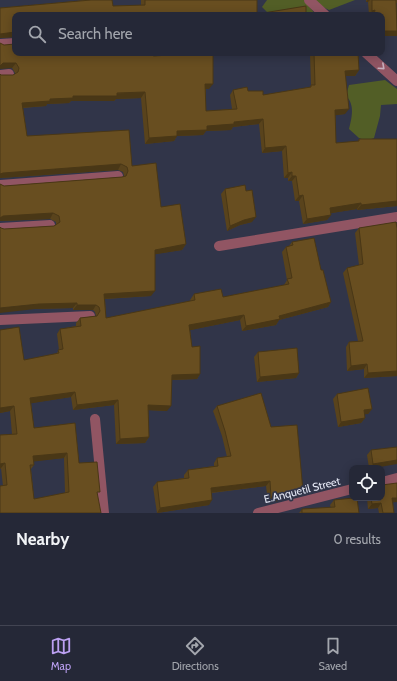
<!DOCTYPE html>
<html lang="en">
<head>
<meta charset="utf-8">
<style>
  :root { --surface:#252837; --page:#2d303f; --text:#f1f3f6; --muted:#a3a6ad; --line:#424452; --accent:#bca0f2 }
  body { margin:0; font-family:Cabin,sans-serif; background:var(--page); color:var(--text) }
  .controls { position:absolute; right:12px; bottom:12px; display:grid; overflow:hidden; border-radius:8px; box-shadow:0 2px 10px #0003 }
  .controls button { width:36px; height:36px; display:grid; place-items:center; padding:0; border:0; border-bottom:1px solid var(--line); background:var(--surface); color:var(--text); font:20px sans-serif }
  .list { margin:0; padding:0; list-style:none }
  h2 { display:flex; justify-content:space-between; align-items:center; height:52px; margin:0; padding:0 16px; font-size:17px }
  h2 small { font-size:13px; font-weight:400; color:var(--muted) }
  .icon { flex:none; width:22px; height:22px; fill:none; stroke:currentColor; stroke-width:2; stroke-linecap:round; stroke-linejoin:round }
  .map { position:relative; flex:none; width:397px; height:513px; overflow:hidden }
  .search { position:absolute; background:var(--surface); box-shadow:0 2px 10px #0003; left:12px; right:12px; top:12px; height:44px; display:flex; align-items:center; gap:10px; box-sizing:border-box; padding:0 14px; border-radius:8px; color:var(--muted); font-size:15px }
  .sheet { height:112px; background:var(--surface) }
  nav { display:flex; justify-content:space-around; align-items:center; box-sizing:border-box; height:56px; border-top:1px solid var(--line); background:var(--surface); font-size:11px; color:var(--muted) }
  nav a { display:grid; justify-items:center; gap:2px }
  nav .on { color:var(--accent) }
  .map>svg:first-child { display:block }
</style>
</head>
<body>
<div class="map">
<svg width="397" height="513" viewBox="0 0 397 513">
  <rect width="100%" height="100%" fill="#313549"/>
  <g fill="#525e26">
    <path d="M267,0H304L316,15H270L262,7Z"/>
    <path d="M313,0H355L329,10L317,4Z"/>
    <path d="M385,80L397,89V104L381,105L380,116L374,138L366,141L359,138L349,129C352,118 355,104 346,96L349,85Z"/>
  </g>
  <g fill="none" stroke-linecap="round" stroke-linejoin="round">
    <g stroke="#915563" stroke-width="10">
      <path d="M309,0L325,15"/>
      <path d="M0,44L15,43"/>
      <path d="M366,53L397,81"/>
      <path d="M150,55L179,53"/>
      <path d="M0,75L9,74"/>
      <path d="M0,185L118,176"/>
      <path d="M0,228L50,225"/>
      <path d="M219,246L397,217"/>
      <path d="M0,320L90,316"/>
      <path d="M95,419L104,513"/>
      <path d="M382,482L397,478"/>
      <path d="M258,513L352,489"/>
    </g>
  </g>
  <g fill="#59431c" fill-rule="evenodd">
    <path d="M87,0H112L113,6L141,5V0H257V14L15,15V37L0,38V8Z"/>
    <path d="M366,0H397V3H396L397,36L382,15H369L368,2H366Z"/>
    <path d="M4,45L126,54H147L148,53L151,55L209,89H206V111L232,109L230,95L233,90L248,91L263,95L310,87L311,85L310,54V53H358L359,70L355,76H346L345,114L335,115L336,143L358,141L359,139H397V206L357,210V209L331,213V215L327,220L303,224L299,201H295L292,181H288V178H284L282,151L262,153L259,124L233,127L231,130L206,131L203,135L177,136L174,141L145,144L141,98L116,99L114,101H71L69,103L47,104L46,106L23,108L27,136L132,166L161,207L186,244L182,250L155,254L151,296L105,299L106,318L191,301L190,300L194,294L223,297L284,285L287,280L282,252L286,247L289,246L292,242L321,270L331,302L328,307L279,320L276,325L242,331L240,320L190,330L192,347L200,374L197,379L172,380L167,411L148,410L149,437L145,443L116,444L114,405L73,410L71,397L31,403L34,428L75,423L79,463L98,495L0,513L3,486L1,468L0,469V435L12,434L10,411L0,413V330L24,360L56,354L59,350L57,334L60,329L76,326V323L80,318L96,316L95,312L93,310H73V308L35,309L1,228L4,229L54,226L56,225V222L50,219L0,221V184L4,186L122,177L124,176L123,172L118,170L0,178L1,75H13L15,74V73L12,68ZM64,458L65,493L34,499L31,469L34,465V461Z"/>
    <path d="M225,189L252,222L240,225L227,231L221,194Z"/>
    <path d="M359,228H397V376L364,378V369L347,371L346,347L349,342L358,341L343,273L347,268L359,265L355,233Z"/>
    <path d="M258,352L299,373L296,378L257,382L254,357Z"/>
    <path d="M337,394L372,409L368,414H364L365,418L361,423L338,427L333,399Z"/>
    <path d="M217,406L271,427L303,491L299,496L279,501L268,502L266,486L212,493L209,505L157,513L153,487L157,482L184,478V475L188,470L214,466V463L217,458L227,457L222,436L213,411Z"/>
    <path d="M371,450L374,468H369L367,455Z"/>
    <path d="M367,498H382L393,503L394,513H379L378,508L368,509Z"/>
    <path d="M334,500L359,513H299L302,509L331,508L330,505Z"/>
  </g>
  <g fill="#493716">
    <path d="M367,0H370L368,2H366Z"/>
    <path d="M375,10L371,15H369L372,11Z"/>
    <rect x="382" y="31" width="15" height="5"/>
    <path d="M15,32V37L0,38V33Z"/>
    <path d="M3,63H16L12,68L0,69V66Z"/>
    <path d="M359,70L355,76H341L345,71Z"/>
    <path d="M205,84H213L209,89H202Z"/>
    <path d="M145,92L141,98L116,99L114,101H71L69,103L47,104L46,106L18,108L22,103L73,96Z"/>
    <path d="M349,109L345,114L331,116L335,110Z"/>
    <path d="M263,119L259,124L233,127L231,130L206,131L203,135L177,136L174,141L145,144L149,138L177,131L234,122Z"/>
    <path d="M286,146L282,151L262,153L265,148Z"/>
    <path d="M121,164L118,170L0,178V174L3,173Z"/>
    <path d="M292,172L288,178H284L288,173Z"/>
    <path d="M292,176H296L292,181H288Z"/>
    <path d="M303,195L299,201H295L299,196Z"/>
    <path d="M397,201V206L357,210L361,205Z"/>
    <path d="M361,203L357,209L326,214L330,208Z"/>
    <path d="M53,213L50,219L0,221V218L3,216Z"/>
    <path d="M331,215L327,220L303,224L307,219Z"/>
    <path d="M256,217L252,222L240,225L227,231L230,226L244,220Z"/>
    <path d="M186,244L182,250L151,255L155,250Z"/>
    <path d="M155,291L151,296L101,299L104,294Z"/>
    <path d="M331,302L328,307L279,320L276,325L242,331L246,326L279,316Z"/>
    <path d="M77,303L73,308L35,309L0,313V308L39,304Z"/>
    <path d="M77,305H96L93,310H73Z"/>
    <path d="M244,315L240,320L186,331L189,325Z"/>
    <path d="M367,364L364,369L347,371L351,366Z"/>
    <path d="M397,371V376L364,378L368,373Z"/>
    <path d="M299,373L296,378L257,382L260,377Z"/>
    <path d="M200,374L197,379L168,380L172,375Z"/>
    <path d="M75,392L71,397L27,404L30,398Z"/>
    <path d="M118,400L114,405L73,410L77,405Z"/>
    <path d="M148,405L171,406L167,411L144,410Z"/>
    <path d="M14,406L10,411L0,413V408Z"/>
    <path d="M372,409L368,414L360,415L364,410Z"/>
    <path d="M365,418L361,423L338,427L341,422Z"/>
    <path d="M149,437L145,443L116,444L120,439Z"/>
    <path d="M67,453L64,458L30,462L33,456Z"/>
    <path d="M397,460V464L374,468H370L373,464Z"/>
    <path d="M5,463L1,468L0,469V464Z"/>
    <path d="M270,481L266,486L208,493L211,488Z"/>
    <path d="M303,491L299,496L279,501L268,502L271,497Z"/>
    <path d="M392,498H397V502L389,503Z"/>
    <path d="M212,500L209,505L157,513L160,508Z"/>
    <path d="M381,503L378,508L368,509L372,504Z"/>
  </g>
  <g fill="#684e20" stroke="#493716" fill-rule="evenodd">
    <path d="M91,0H112L113,6L145,5V0H257V14L306,6V15H15V32L0,34V8Z"/>
    <path d="M372,0H396L397,31H382V15H374L375,10L372,11Z"/>
    <path d="M0,43L4,45L15,44V53H126V54H148V53L151,55L154,56L183,54L185,53H213V84H205L206,111L237,109L233,90L247,87L248,91H263V95L311,87V85H315L314,53H358L359,70L345,71L349,109L335,110L336,143L359,141V139H397V201L361,205V203L330,208L331,215L307,219L303,195L299,196L296,176H292V172L288,173L286,146L265,148L263,119L234,122V124L207,126V130L177,131V136L149,138L145,92L117,93V96H73V98L50,99V101L22,103L27,136L129,130L132,166L156,163L161,207L180,204L186,244L155,250V291L104,294L106,318L195,300L194,294L221,289L223,297L289,284L287,279L292,278L286,247L293,245L292,242L314,238L321,270H323L331,302L279,316L280,319L246,326L244,315L189,325L192,347L200,346V374L172,375L171,406L148,405L149,437L120,439L118,400L77,405L75,392L30,398L34,428L75,423L79,463L97,462L100,492H97L101,513H0V486L7,485L5,463L0,464V435L17,434L14,406L0,408V330L19,327L24,360L59,353L58,350L63,349L60,329L81,326L80,318L97,316L100,311L99,307L96,305H77V303L39,304L0,308V227L1,228L4,229L54,226L60,222L59,216L53,213L3,216L0,218V184L4,186L122,177L126,176L128,171L127,167L121,164L3,173L0,174V74L1,75H13L18,72L19,68L16,63H3L0,66ZM67,453L69,492L34,499L30,465H34L33,456Z"/>
    <path d="M245,185L246,191L252,190L256,217L244,220L230,226L225,189Z"/>
    <path d="M396,222L397,228V371L368,373L367,364L351,366L349,342L363,341L347,268L363,264L359,228Z"/>
    <path d="M297,348L299,373L260,377L258,352Z"/>
    <path d="M368,388L372,409L364,410L365,418L341,422L337,394Z"/>
    <path d="M261,393L271,427L297,425L303,491L283,496L271,497L270,481L211,488L212,500L160,508L157,482L189,478L188,470L218,466L217,458L231,456L225,431L217,406Z"/>
    <path d="M397,447V460L373,464L371,450Z"/>
    <path d="M397,483V498H392L394,513H383L381,503L372,504L371,498H382V485Z"/>
    <path d="M353,498H357L359,513H302V509L335,507L334,500Z"/>
  </g>
  <defs><path id="oneway-chevron" d="M-2-3.5L2.5 0L-2 3.5" fill="none" stroke-width="1.6" stroke-linecap="round" stroke-linejoin="round"/></defs>
  <use stroke="#c5aebc" href="#oneway-chevron" transform="translate(382 67) rotate(42)"/>
  <g text-anchor="middle" stroke-width="3.5" stroke-linejoin="round" paint-order="stroke">
    <g font-size="11" fill="#e7eaf7" stroke="#313549">
      <text transform="translate(302 490) rotate(-14)" y="4">E.Anquetil Street</text>
    </g>
  </g>
</svg>
<div class="controls">
<button><svg class="icon" aria-label="locate" viewBox="0 0 24 24"><circle cx="12" cy="12" r="6"/><path d="M12 2v4M12 18v4M2 12h4M18 12h4"/></svg></button>
</div>
<div class="search"><svg class="icon" aria-label="search" viewBox="0 0 24 24"><circle cx="10" cy="10" r="6"/><path d="M15 15l6 6"/></svg>Search here</div>
</div>
<section class="sheet">
<h2>Nearby<small>0 results</small></h2>
<ul class="list">
</ul>
</section>
<nav>
<a class="on"><svg class="icon" aria-label="map" viewBox="0 0 24 24"><path d="M3 6l6-2 6 2 6-2v14l-6 2-6-2-6 2zM9 4v14M15 6v14"/></svg>Map</a>
<a><svg class="icon" aria-label="directions" viewBox="0 0 24 24"><path d="M12 3l9 9-9 9-9-9zM9 14v-3h6M13 9l2 2-2 2"/></svg>Directions</a>
<a><svg class="icon" aria-label="saved" viewBox="0 0 24 24"><path d="M7 4h10v16l-5-4-5 4z"/></svg>Saved</a>
</nav>
</body>
</html>
